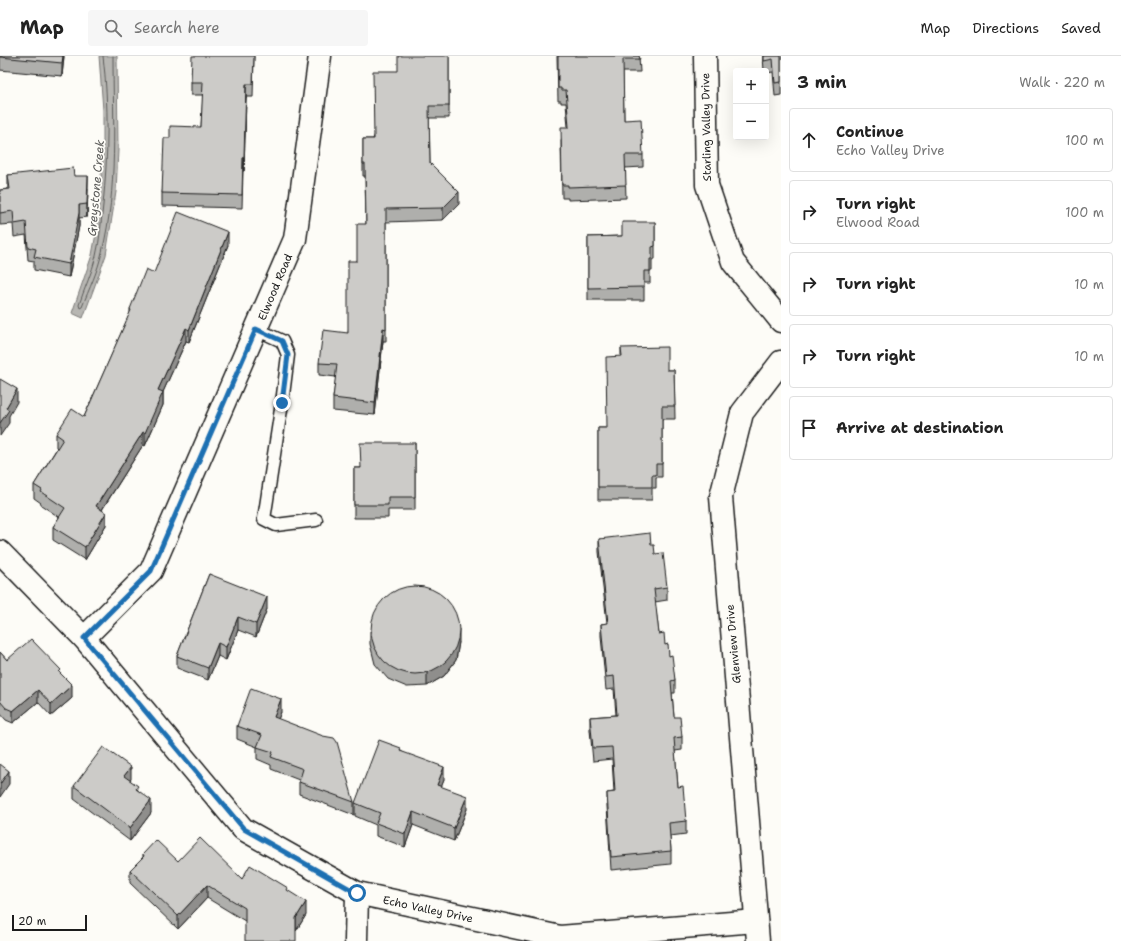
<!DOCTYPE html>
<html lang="en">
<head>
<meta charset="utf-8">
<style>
  :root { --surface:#fff; --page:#f6f6f6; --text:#222; --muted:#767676; --line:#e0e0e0 }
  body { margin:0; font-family:"Shantell Sans",sans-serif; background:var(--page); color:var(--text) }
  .controls { position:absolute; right:12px; top:12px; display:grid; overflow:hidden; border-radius:4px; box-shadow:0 4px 16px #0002 }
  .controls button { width:36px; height:36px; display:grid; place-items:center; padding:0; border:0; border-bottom:1px solid var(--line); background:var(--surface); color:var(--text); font:20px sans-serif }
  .scale { position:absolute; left:12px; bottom:10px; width:75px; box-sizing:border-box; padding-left:4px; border:2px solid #1c1c1c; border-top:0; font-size:11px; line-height:14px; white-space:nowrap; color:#1c1c1c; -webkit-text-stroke:3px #fdfcf7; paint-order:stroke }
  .stop { position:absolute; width:12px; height:12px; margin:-9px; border:3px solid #1f6fb2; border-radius:50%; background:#fff }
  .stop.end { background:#1f6fb2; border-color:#fff; box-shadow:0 1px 4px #0008 }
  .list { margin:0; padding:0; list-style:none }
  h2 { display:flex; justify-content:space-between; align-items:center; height:52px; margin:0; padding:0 16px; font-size:17px }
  h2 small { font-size:13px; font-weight:400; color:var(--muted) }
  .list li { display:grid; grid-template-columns:26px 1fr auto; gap:12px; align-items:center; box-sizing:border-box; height:64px; margin:0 8px 8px; padding:0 8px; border:1px solid var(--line); border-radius:4px }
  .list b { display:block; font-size:15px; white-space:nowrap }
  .list p { margin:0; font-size:13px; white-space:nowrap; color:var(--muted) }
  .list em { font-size:13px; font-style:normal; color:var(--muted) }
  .icon { flex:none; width:22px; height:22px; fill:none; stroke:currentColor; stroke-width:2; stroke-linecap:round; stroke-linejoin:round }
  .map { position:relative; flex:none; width:781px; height:885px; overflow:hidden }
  header { display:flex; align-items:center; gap:24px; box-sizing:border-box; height:56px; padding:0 20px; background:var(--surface); border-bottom:1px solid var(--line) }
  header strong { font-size:19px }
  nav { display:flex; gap:22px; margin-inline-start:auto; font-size:14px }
  .search { width:280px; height:36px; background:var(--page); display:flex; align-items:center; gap:10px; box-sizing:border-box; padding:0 14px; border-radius:4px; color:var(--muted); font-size:15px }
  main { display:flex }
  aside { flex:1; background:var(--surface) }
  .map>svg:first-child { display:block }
</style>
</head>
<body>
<header>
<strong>Map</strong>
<div class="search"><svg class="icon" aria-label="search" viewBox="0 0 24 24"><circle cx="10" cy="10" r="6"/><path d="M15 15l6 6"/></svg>Search here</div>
<nav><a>Map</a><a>Directions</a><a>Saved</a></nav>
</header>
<main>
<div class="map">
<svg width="781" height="885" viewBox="0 0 781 885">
  <rect width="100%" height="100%" fill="#fdfcf7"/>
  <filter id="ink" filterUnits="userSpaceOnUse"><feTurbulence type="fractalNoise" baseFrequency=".025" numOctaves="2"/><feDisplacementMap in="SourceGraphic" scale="8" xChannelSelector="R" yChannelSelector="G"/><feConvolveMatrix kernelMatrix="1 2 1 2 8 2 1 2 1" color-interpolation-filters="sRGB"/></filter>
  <g filter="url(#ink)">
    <path fill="#b7b6b2" stroke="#797876" d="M99,0H117L118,94L116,136L106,199L83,262L72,257L92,199L97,172L103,94V54Z"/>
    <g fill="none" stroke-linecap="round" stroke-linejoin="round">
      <path stroke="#5a5a58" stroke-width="1" d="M103,0C109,49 108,100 103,149C101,166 100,184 96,200C92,217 84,233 79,249L80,252L82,251C89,233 98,215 102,196C118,132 113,66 113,0"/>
      <defs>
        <path id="service" d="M256,273L282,285L288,299L282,347L264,463L276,469L316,464"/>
        <g id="minor">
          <path d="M705,0L707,129L733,206L781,265"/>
          <path d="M0,496L84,582L243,773L357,837L560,881L756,865"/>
          <path d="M84,582L151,515L295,183L320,0"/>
          <path d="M356,885L357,837"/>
          <path d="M758,885L721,441L742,357L781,306"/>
        </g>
      </defs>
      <use href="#service" stroke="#1c1c1c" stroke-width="15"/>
      <use href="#minor" stroke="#1c1c1c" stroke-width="25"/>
      <use href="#service" stroke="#fdfcf7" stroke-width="12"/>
      <use href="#minor" stroke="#fdfcf7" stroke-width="22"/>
    </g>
    <g fill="#afafac" stroke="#1c1c1c">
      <path d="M0,0H64L62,20L0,14Z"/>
      <path d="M254,0L253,41H246L244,115H243L242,152L162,150V137L170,82L201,71L203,39H191V26Z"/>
      <path d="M449,0V62H429L430,107L459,148L443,164L386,166V285H383L375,359L333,355V342L336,321L319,319V307L348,277L357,205L366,168L365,120H363V83H373L398,15Z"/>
      <path d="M557,0H639L640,16H623L624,64L643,99V111L625,112L626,142L568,144V142H562L561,84L568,71L566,47H561V45H558Z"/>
      <path d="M763,0H781V39L775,40L773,16L766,17V15H764Z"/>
      <path d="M8,119L74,120L88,133L87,161L79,162V170L69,221L34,214V205L28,204L26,179L14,181L13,168L0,169V134L8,133Z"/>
      <path d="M655,166V203L652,204V215H650V227H644V244H588V181L622,180Z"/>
      <path d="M228,189L189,286L186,285L163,336V349L145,390L143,389L102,454L106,469L85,504L53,484V471L59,461L41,449V447L34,442V429L57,392L56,391V378L84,361L130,257V253L154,217Z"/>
      <path d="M621,292L667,314H674L675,363H662V421H656V432H652V444H598V372H607L621,300Z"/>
      <path d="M415,387V454H388V462H354V412H360Z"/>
      <path d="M599,483L651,489L667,531V544L655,546L659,578L665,589L669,600L675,624V637H672L674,661L682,681V694L675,695L678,731L686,765V778L670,780L671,795V808L611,814L607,750V737L614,736L612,703L593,705L590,674V661L616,659L614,633L606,634L601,580V568L607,567L599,496Z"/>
      <path d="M209,518L267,553L256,581L238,574L226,604L218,600L208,624L177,612V600Z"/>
      <path d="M370,575L459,586L456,604L444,620L427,630L407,631L388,623L375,608L370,588Z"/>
      <path d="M0,596L7,604L61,618L72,642L51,660L38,646L13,667L6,664L0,657Z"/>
      <path d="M281,656L278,663L354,746V759L299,738V724L271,713V709L257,703V691L237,683V670Z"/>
      <path d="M401,695L444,724L441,731L467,753L454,785L413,769L405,791L376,780V769L355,760V747Z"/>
      <path d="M131,723L130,724L138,734L151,757L130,785L74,743V730Z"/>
      <path d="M143,798L178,805L288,835L306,859L296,875L245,865L207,842L178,873L130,827V814L143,801Z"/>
    </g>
    <g fill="#8f8e8c" stroke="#1c1c1c">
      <path d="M63,0H64L62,20V7Z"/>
      <path d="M246,28V41L244,115V102Z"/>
      <path d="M88,120V133L87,161V148Z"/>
      <path d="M459,136V148L443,164V152Z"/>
      <path d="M79,149V170L69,221V208Z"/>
      <path d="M228,176V189L189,286V274Z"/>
      <path d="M186,272V285L163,336V349L145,390V377L158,334Z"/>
      <path d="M383,272V285L375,359V347Z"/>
      <path d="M17,333V346L9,360V367L0,380V367L6,352Z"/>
      <path d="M143,376V389L96,463V450Z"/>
      <path d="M106,457V469L85,504V491Z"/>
      <path d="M267,541V553L256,581V568Z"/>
      <path d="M238,561V574L226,604V591Z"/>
      <path d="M459,573V586L456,604L444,620L427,630V617Z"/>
      <path d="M218,587V600L208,624V612Z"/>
      <path d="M72,629V642L51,660V648Z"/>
      <path d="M38,634V646L13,667V655Z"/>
      <path d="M281,643V656L274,674V661Z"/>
      <path d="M131,711V723L124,733V720Z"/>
      <path d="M444,711V724L437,742V729Z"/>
      <path d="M9,715V728L0,741V728Z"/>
      <path d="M467,740V753L454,785V772Z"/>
      <path d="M151,744V757L130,785V772Z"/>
      <path d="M413,756V769L405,791V778Z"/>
      <path d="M207,829V842L178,873V860Z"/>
      <path d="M306,846V859L296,875V862Z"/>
    </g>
    <g fill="#cccbc8" stroke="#1c1c1c">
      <path d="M0,0H63L62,7L0,1Z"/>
      <path d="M192,0H254L253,28H246L244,102H243L242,139L162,137L164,82H170V70L201,71L203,26H191Z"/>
      <path d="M398,0H449V50H429L430,107L459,136L443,152L386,153V273L383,272L375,347L333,342L337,308L319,307L323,274L348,277V205H357V168H366L365,108H363V83H374L373,15H398Z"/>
      <path d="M558,0H639L640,3H623L624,64L641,63L643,99H625L626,129L568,131V129H562L561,71H569L566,34H561V32H558Z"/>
      <path d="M764,0H781V26L775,27L773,3L764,5Z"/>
      <path d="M73,112L74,120H88L87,148L79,149V157L69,208L34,201L36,193L28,191L26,166L14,168L13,155L0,157V134L10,133L8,119Z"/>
      <path d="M178,156L228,176L189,274L186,272L158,334L163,336L145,377L143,376L96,450L106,457L85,491L53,471L65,452L41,436L42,434L34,429L63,383L56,378L72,353L84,361L131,254L130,253L146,213L154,217Z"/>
      <path d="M622,166H655V190L652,191V203H650V215H644V231L588,232V181L622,180Z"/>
      <path d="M667,291V314H674L675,350H662V408H656V419H652V431H598V372H607L606,301L622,300L621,292Z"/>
      <path d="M0,323L17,333L6,352L9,354L0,367Z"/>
      <path d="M360,387H415V441H388V449H354V412H361Z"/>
      <path d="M650,477L651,489H654L655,498L663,497L667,531L654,533L659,578L664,577L665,589L668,588L669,600L672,599L675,624L671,625L674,661H680L682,681L674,682L678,731L683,730L686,765L669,767L671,795L611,801L607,737L615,736L612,691L593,692L590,661L617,659L614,620L606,621L601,568L608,567L599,483Z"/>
      <path d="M209,518L267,541L256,568L238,561L226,591L218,587L208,612L177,600Z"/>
      <circle cx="415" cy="574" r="44"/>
      <path d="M31,583L61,614L59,616L72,629L51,648L38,634L13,655L6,652L0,645V596L7,604Z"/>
      <path d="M251,632L281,643L274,661L323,680L334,682L337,686L354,746L299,726L303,713L271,701L273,696L257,691L262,679L237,670Z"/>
      <path d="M379,684L401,692L400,695L444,711L437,729L467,740L454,772L413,756L405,778L376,767L380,757L355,747Z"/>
      <path d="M103,691L131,711L124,720L138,730L136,733L151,744L130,772L74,730Z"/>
      <path d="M0,708L9,715L0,728Z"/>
      <path d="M200,782L242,823L250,809L288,832L287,834L306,846L296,862V885H245V852L207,829L178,860L130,814L144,800L143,798L156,784L178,805Z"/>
    </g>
  </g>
  <g fill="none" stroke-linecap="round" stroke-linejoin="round" filter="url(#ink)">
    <path stroke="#1f6fb2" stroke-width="5" d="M282,347L288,299L282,285L256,273L151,515L84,582L244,773L357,837"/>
  </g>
  <g text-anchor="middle" stroke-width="3.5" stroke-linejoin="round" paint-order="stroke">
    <g font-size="11" fill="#1c1c1c" stroke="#fdfcf7">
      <text transform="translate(706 71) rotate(-91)" y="4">Starling Valley Drive</text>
      <text transform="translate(275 231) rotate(-67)" y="4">Elwood Road</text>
      <text transform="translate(733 588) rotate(-95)" y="4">Glenview Drive</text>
      <text transform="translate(428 853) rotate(12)" y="4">Echo Valley Drive</text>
    </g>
    <g font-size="12" font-style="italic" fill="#5a5a58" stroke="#fdfcf7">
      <text transform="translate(96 132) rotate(-85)" y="4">Greystone Creek</text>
    </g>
  </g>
</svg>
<div class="controls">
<button>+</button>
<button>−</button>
</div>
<div class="scale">20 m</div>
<div class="stop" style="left:357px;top:837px"></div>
<div class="stop end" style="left:282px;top:347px"></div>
</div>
<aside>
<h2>3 min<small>Walk · 220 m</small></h2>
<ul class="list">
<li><svg class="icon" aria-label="ahead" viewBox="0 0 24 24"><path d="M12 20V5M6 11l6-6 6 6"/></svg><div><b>Continue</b><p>Echo Valley Drive</p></div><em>100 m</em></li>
<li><svg class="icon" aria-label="right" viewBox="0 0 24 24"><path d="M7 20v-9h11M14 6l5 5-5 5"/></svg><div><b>Turn right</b><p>Elwood Road</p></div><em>100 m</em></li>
<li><svg class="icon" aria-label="right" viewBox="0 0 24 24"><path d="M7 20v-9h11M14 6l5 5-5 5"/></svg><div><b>Turn right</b></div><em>10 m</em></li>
<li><svg class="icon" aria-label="right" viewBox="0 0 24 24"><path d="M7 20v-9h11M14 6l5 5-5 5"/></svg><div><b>Turn right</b></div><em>10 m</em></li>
<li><svg class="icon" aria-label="arrive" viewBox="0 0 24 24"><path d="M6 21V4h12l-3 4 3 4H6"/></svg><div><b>Arrive at destination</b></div></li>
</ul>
</aside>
</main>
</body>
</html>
